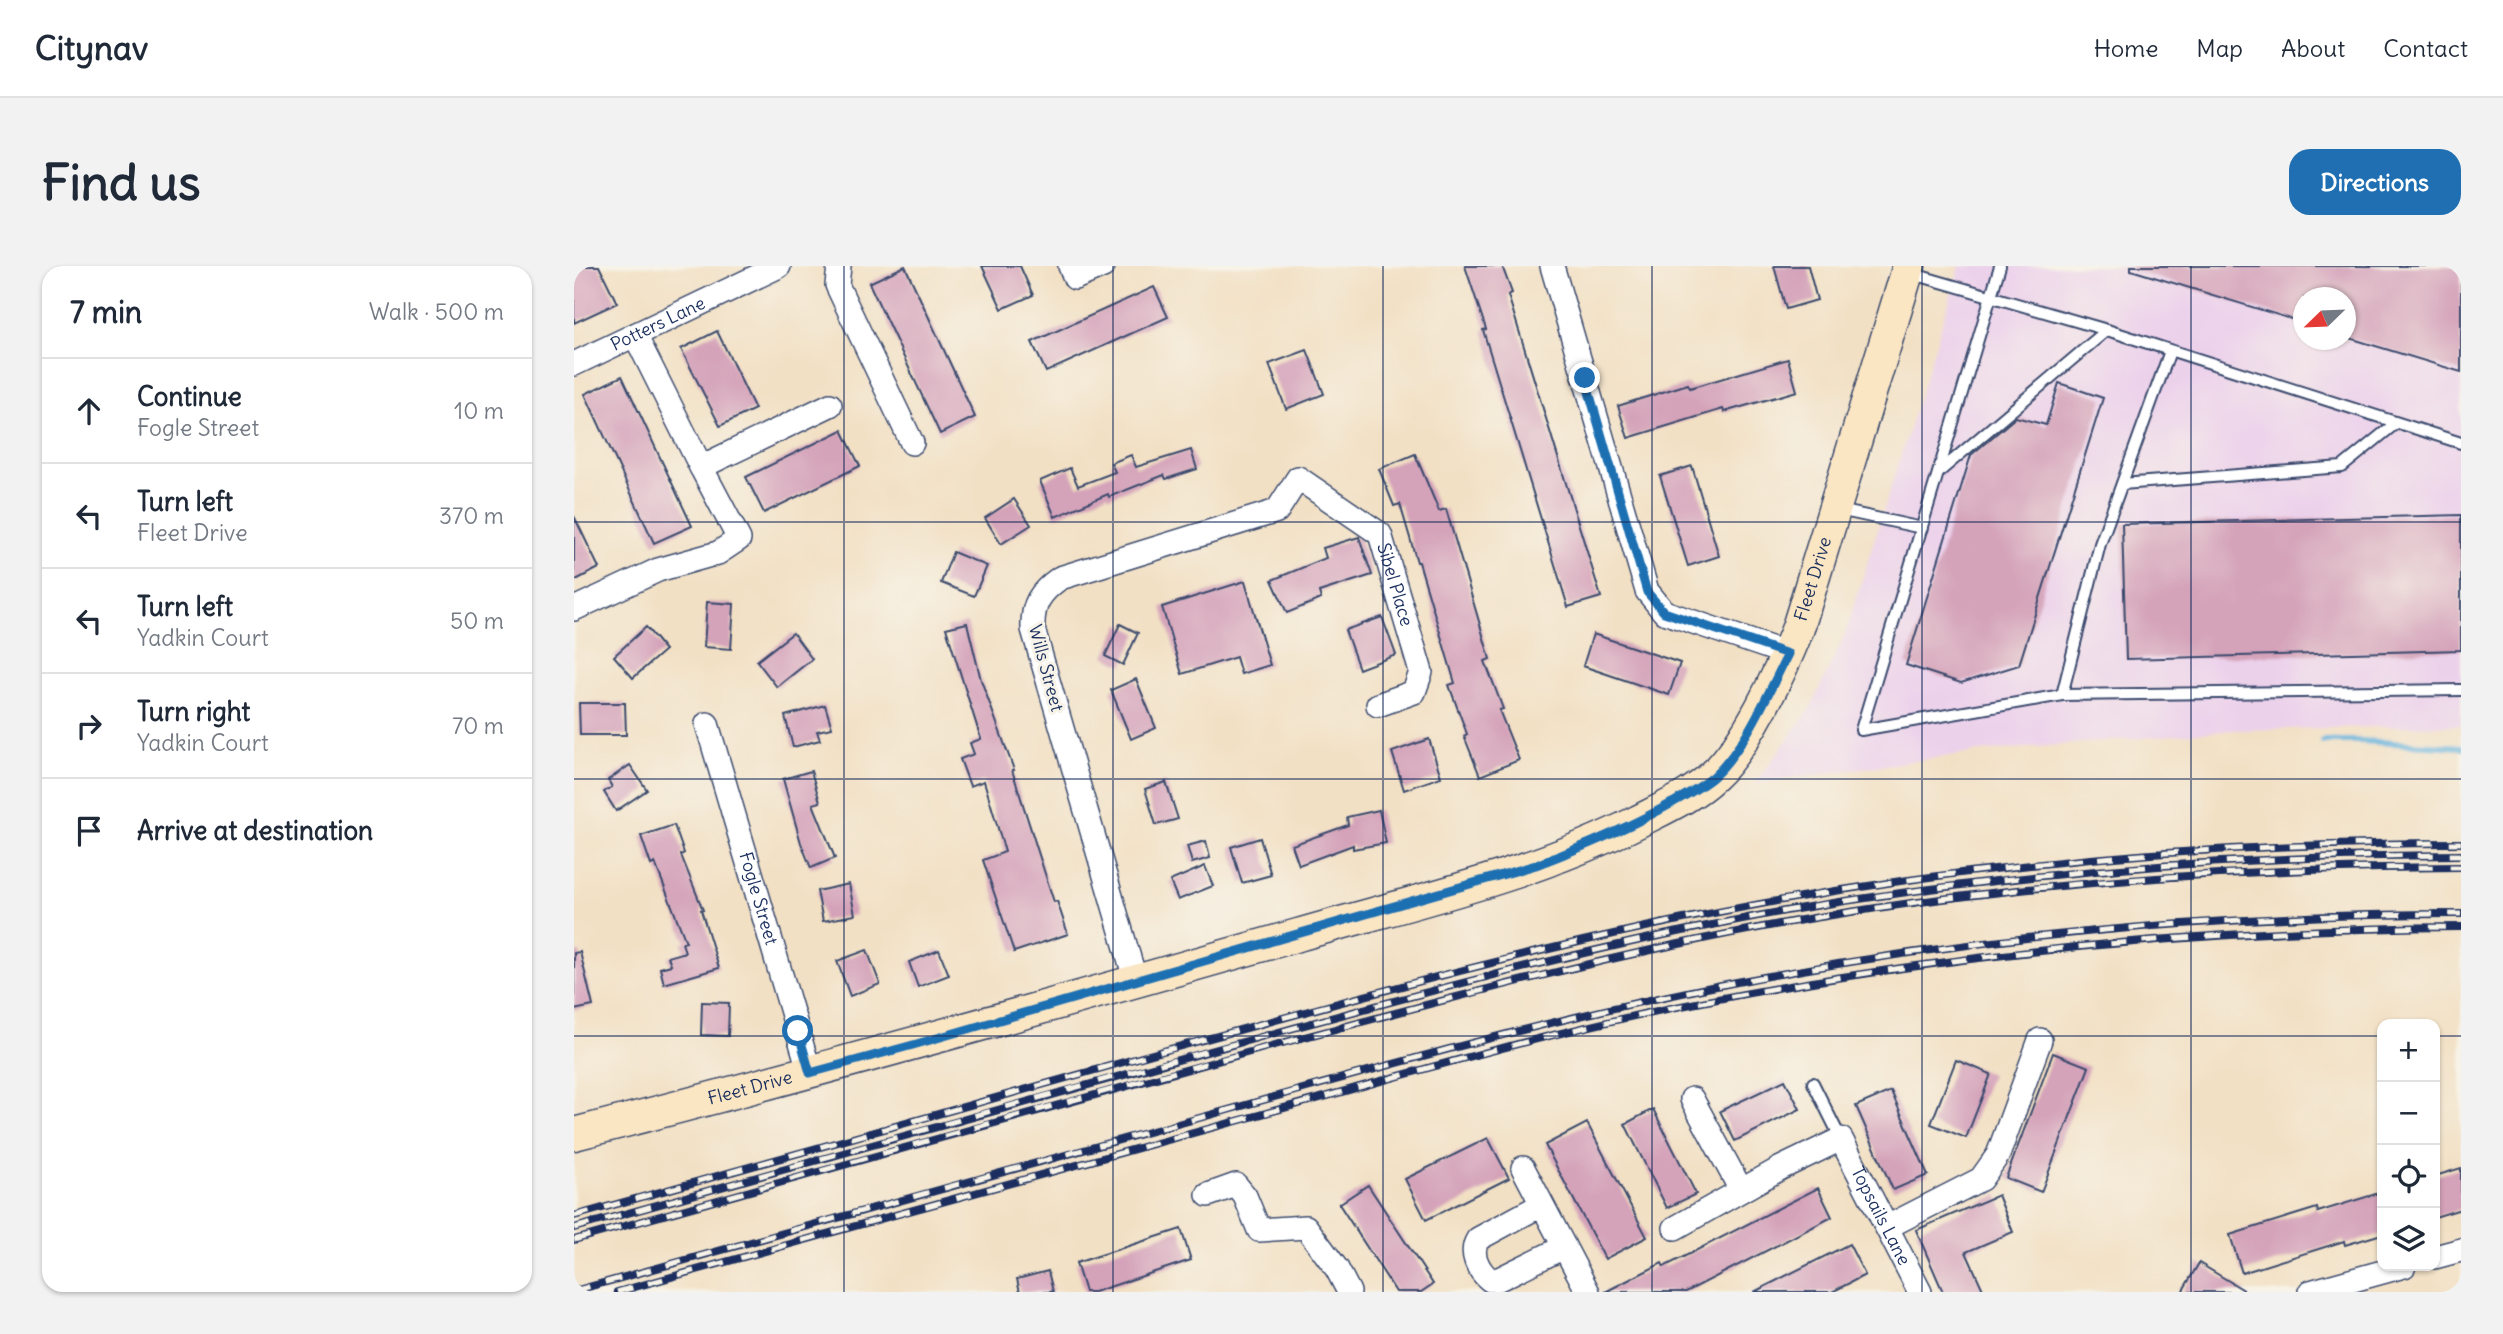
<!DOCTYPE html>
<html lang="en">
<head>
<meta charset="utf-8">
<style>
  :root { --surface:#fff; --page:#f2f2f3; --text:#1f2937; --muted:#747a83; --line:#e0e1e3; --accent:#1f6fb2 }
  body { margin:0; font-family:Delius,sans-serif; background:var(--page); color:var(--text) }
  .controls { position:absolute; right:21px; bottom:21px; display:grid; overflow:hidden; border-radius:14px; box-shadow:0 2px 5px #0004 }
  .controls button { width:63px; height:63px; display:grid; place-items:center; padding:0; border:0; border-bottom:2px solid var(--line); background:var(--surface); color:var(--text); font:35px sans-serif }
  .compass { position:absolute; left:1719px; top:21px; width:63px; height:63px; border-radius:50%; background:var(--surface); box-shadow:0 2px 5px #0004; rotate:247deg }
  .stop { position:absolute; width:21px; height:21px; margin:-16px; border:5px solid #1f6fb2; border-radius:50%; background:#fff }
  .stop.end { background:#1f6fb2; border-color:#fff; box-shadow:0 2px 7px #0008 }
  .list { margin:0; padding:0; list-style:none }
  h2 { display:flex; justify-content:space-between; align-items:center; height:91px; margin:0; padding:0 28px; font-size:30px }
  h2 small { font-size:23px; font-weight:400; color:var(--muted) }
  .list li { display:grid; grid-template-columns:46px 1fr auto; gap:21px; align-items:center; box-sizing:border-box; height:105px; padding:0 28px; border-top:2px solid var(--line) }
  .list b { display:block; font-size:26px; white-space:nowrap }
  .list p { margin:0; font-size:23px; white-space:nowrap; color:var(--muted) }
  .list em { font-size:23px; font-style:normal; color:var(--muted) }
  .icon { flex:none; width:38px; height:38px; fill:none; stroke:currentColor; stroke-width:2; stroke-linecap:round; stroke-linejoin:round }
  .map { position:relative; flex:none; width:1887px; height:1026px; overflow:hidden; border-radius:21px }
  header { display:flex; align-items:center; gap:42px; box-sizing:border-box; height:98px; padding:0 35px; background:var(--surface); border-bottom:2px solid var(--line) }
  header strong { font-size:33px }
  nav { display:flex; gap:38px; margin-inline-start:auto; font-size:24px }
  .intro { display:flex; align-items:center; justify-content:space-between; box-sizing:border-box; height:168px; padding:0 42px }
  h1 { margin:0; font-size:49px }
  .button { padding:18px 32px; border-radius:21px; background:var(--accent); color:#fff; font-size:24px; font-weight:700 }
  main { display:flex; gap:42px; padding:0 42px }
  aside { flex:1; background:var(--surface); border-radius:21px; box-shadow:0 2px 5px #0004 }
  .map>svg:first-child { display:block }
</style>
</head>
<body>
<header>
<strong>Citynav</strong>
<nav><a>Home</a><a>Map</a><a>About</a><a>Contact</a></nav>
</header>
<div class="intro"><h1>Find us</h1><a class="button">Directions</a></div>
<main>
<aside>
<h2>7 min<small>Walk · 500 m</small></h2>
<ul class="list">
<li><svg class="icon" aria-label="ahead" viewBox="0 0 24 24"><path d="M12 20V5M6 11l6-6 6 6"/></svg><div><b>Continue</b><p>Fogle Street</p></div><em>10 m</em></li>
<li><svg class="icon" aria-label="left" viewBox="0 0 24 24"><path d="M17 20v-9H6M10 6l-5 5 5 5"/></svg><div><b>Turn left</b><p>Fleet Drive</p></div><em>370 m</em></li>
<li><svg class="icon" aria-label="left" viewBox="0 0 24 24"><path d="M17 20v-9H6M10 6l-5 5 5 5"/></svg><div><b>Turn left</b><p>Yadkin Court</p></div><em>50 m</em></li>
<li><svg class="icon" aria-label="right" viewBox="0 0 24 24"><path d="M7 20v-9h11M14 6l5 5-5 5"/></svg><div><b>Turn right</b><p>Yadkin Court</p></div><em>70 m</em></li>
<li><svg class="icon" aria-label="arrive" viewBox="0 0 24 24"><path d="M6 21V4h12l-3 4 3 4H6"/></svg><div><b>Arrive at destination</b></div></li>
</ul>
</aside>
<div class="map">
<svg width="1887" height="1026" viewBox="0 0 1887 1026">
  <rect width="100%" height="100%" fill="#f7f3e8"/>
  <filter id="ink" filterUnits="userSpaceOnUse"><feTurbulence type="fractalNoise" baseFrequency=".0143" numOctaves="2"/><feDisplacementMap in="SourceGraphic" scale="14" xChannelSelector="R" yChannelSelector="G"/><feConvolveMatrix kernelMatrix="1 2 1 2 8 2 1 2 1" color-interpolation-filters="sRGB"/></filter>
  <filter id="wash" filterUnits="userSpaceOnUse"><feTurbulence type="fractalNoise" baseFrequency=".00686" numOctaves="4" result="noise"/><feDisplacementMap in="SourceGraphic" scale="28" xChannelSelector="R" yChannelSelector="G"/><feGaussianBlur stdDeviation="1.57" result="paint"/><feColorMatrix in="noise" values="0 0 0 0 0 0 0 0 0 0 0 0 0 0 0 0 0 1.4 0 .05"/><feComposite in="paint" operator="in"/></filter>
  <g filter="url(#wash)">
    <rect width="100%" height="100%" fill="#f2e0c4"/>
    <path fill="#ecd1eb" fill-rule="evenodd" d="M1386,0H1887V459L1660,464L1405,486L1181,517L1235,445L1271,368ZM1730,32H1772V74H1730Z"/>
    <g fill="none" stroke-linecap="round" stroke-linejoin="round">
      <path stroke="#60b1db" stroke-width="6" d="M1749,475H1786L1887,481"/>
    </g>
    <g id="blocks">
      <g fill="#d4a2b9">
        <path d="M0,0H25L43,37L0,57Z"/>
        <path d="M331,0L401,151L366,168L295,17Z"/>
        <path d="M408,0H446L459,29L428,43Z"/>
        <path d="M891,0H928L938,27L934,29L1027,331L994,341L909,64L912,63Z"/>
        <path d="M1200,0H1234L1243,34L1212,43Z"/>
        <path d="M1557,0H1887V106L1772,71V32H1730V57L1557,4Z"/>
        <path d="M580,21L594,51L472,106L458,76Z"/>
        <path d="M143,65L181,143L146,160L107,83Z"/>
        <path d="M733,84L750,128L712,143L695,98Z"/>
        <path d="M1214,93L1223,125L1150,146L1149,143L1054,172L1044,140L1114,118L1116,122Z"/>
        <path d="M48,110L118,260L80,277L11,128Z"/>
        <path d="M1485,117L1529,132L1445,399L1387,417L1332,399L1397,189L1442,151L1472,159Z"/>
        <path d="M268,164L286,200L190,247L172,211Z"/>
        <path d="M617,184L623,203L592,213L590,209L535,231L534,228L481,251L466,215L496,202L504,220L541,206L537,197L557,189L562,201Z"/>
        <path d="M841,188L865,245L872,243L916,393L911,395L929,443L925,444L945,494L906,510L890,470L893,468L875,419L881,417L845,296H843L826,238L820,240L805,203Z"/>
        <path d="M1118,200L1145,290L1114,300L1086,210Z"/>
        <path d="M440,233L457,259L427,278L411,252Z"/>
        <path d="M1887,249V384L1552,393L1548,258Z"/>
        <path d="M0,250L25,302L0,315Z"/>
        <path d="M785,271L798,309L745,326L747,333L713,347L698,314L752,292L749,282Z"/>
        <path d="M379,286L413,300L400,330L367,317Z"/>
        <path d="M671,315L696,399L667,408L662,391L608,408L588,341Z"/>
        <path d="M133,336L160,338L157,383L130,381Z"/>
        <path d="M808,351L822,389L785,403L771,364Z"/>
        <path d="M393,357L407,414L440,504H438L480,636L483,635L494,668L440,686L409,594L431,586L410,515L396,520L386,493L400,488L396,477L407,473L372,362Z"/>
        <path d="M546,358L564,367L549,399L531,390Z"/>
        <path d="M72,361L91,384L59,412L40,390Z"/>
        <path d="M219,367L238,393L203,421L183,395Z"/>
        <path d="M1019,368L1106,397L1095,429L1009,400Z"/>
        <path d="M562,413L582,462L557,473L537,424Z"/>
        <path d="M5,437H51L52,469H6Z"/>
        <path d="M251,439L258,462L243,465L246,474L219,481L211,450Z"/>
        <path d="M855,473L867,511L830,524L818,486Z"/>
        <path d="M56,499L73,524L42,545L30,526L38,521L34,514Z"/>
        <path d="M237,505L246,536L239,538L261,592L237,602L227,577L209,513Z"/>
        <path d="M592,516L604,553L582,559L571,523Z"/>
        <path d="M805,544L812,577L779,583V579L725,599L718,579L774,559L773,551Z"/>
        <path d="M100,559L110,587L107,589L129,644H127L145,702L90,718L86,702L97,699L94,691L111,686L108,677L112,676L81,597L77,599L67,570Z"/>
        <path d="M686,572L697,609L668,617L657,581Z"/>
        <path d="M632,575L636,592L618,597L613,580Z"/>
        <path d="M631,600L639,620L604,634L596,615Z"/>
        <path d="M275,618L281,649L249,655L243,625Z"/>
        <path d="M293,684L306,718L276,730L263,695Z"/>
        <path d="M365,684L375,709L344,721L335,696Z"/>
        <path d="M6,686L19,740L0,744V687Z"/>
        <path d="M128,736L155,737L154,770L127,769Z"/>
        <path d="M1479,787L1515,801L1467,926L1432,912Z"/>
        <path d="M1382,794L1417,808L1392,872L1357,858Z"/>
        <path d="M1211,814L1226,843L1161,875L1146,845Z"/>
        <path d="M1317,825L1354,909L1319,924L1282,840Z"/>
        <path d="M1079,843L1122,928L1093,942L1051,858Z"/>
        <path d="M1013,857L1073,971L1031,993L971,879Z"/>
        <path d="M914,872L935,912L852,954L831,913Z"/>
        <path d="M1887,902V943L1861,951V910Z"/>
        <path d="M794,919L859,1018L847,1026H822L765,938Z"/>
        <path d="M1244,922L1258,951L1112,1026H1031L1088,997L1090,1001Z"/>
        <path d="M1808,926V968L1771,979L1770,975L1668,1007L1656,969L1743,942L1744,946Z"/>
        <path d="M1424,929L1439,966L1392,986L1410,1026H1369L1342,964Z"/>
        <path d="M607,963L617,994L520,1026H511L502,997Z"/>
        <path d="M1275,978L1291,1009L1258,1026H1180Z"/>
        <path d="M1625,997L1673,1026H1608Z"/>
        <path d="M474,1005L479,1026H446L443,1013Z"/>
      </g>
    </g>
  </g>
  <g filter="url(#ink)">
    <use href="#blocks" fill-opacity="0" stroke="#3b4a6d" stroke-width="2"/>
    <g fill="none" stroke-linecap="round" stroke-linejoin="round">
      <defs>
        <g id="lane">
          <path d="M1426,0L1287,464L1488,429L1887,424"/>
          <path d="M1336,7L1533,64L1887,177"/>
          <path d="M1365,206L1533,64"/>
          <path d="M1548,218L1768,201L1822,157"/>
          <path d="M1265,244L1348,262"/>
          <path d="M1488,429L1526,278L1596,85"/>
          <path d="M1239,817L1267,873"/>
        </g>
        <g id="street">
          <path d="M265,0L263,19L338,177"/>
          <path d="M496,0L501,12L529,0"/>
          <path d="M978,0L1073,325L1090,346L1214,388"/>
          <path d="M61,69L127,201L256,139"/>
          <path id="s1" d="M0,98L205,0"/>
          <path d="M0,343L84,304L144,287L165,273L127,201"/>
          <path id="s2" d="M133,458L236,807"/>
          <path id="s3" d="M562,716L459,363C458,338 466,326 486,312L703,245L724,212L806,268L847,406L840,426L804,439"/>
          <path d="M1118,833L1167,924"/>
          <path d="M949,902L1014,1026"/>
          <path d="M634,929L662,919L671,930L685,964L732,961L763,1003L775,1026"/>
          <path d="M967,939L904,973C895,987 904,1004 916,1014L925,1013L990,981"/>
          <path d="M1313,961L1407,913L1424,889L1466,774"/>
          <path id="s4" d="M1101,962L1207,902L1267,873L1346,1026"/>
          <path d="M1861,991L1887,984"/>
          <path d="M1736,1026L1830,1000"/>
        </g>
        <g id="secondary">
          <path id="s5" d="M0,868C242,806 483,738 724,669C838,636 956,610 1063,556C1088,543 1118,530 1139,510C1173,479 1207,405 1224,362L1335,0"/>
        </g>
      </defs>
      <use href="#lane" stroke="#3b4a6d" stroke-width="14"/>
      <use href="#street" stroke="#3b4a6d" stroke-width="26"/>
      <use href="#secondary" stroke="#3b4a6d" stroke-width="35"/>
      <use href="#lane" stroke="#fff" stroke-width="10"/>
      <use href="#street" stroke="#fff" stroke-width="23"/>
      <use href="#secondary" stroke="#fbe6c4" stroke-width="32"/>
      <defs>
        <g id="rail">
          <path d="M0,950C196,895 393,840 589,785C788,730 988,674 1192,637C1421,595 1654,577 1887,577"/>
          <path d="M0,962C234,897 467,830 701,767C870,721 1038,676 1211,645C1434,606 1661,590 1887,589"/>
          <path d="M0,974C234,909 467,842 701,779C870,734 1039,688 1211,657C1434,617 1661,602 1887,601"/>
          <path d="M0,1025C212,966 424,907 636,849C811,800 985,750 1163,716C1402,670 1644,648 1887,648"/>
          <path d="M43,1026C259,966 476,906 692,847C838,807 984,763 1133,735C1384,686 1632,663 1887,661"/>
        </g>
      </defs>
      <use href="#rail" stroke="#1b2f5e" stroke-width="8"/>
      <use href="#rail" stroke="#f7f3e8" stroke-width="5" stroke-dasharray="16" stroke-linecap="butt"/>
    </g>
  </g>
  <g fill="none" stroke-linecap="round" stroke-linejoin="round" filter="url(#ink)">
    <path stroke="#1f6fb2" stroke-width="9" d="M224,765L236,807L339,779L962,599C1009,581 1055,562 1098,537C1112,529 1127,521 1139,511C1172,481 1194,427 1214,388L1090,346L1073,326L1011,112"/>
  </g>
  <path fill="none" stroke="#1b2f5e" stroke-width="2" stroke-opacity="0.55" d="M270,0V1026M539,0V1026M809,0V1026M1078,0V1026M1348,0V1026M1617,0V1026M0,256H1887M0,513H1887M0,770H1808M1861,770H1887"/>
  <g text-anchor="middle" stroke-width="6" stroke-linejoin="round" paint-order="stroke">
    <g font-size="18" fill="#1b2f5e" stroke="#f7f3e8">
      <text dy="6" stroke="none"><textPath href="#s1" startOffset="93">Potters Lane</textPath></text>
      <text dy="6" stroke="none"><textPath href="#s5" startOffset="1421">Fleet Drive</textPath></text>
      <text dy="6" stroke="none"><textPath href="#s3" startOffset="847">Sibel Place</textPath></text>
      <text transform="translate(472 402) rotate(75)" y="6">Wills Street</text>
      <text dy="6" stroke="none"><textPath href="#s2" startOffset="182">Fogle Street</textPath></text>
      <text dy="6" stroke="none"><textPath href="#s5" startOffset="182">Fleet Drive</textPath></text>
      <text dy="6" stroke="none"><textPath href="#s4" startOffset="275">Topsails Lane</textPath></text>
    </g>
  </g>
</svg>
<div class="controls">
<button>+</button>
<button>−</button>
<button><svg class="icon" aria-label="locate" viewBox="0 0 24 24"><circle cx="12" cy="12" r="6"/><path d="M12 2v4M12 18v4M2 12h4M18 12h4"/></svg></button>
<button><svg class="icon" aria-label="layers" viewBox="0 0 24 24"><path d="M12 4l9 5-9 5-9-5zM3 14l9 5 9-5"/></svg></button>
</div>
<svg class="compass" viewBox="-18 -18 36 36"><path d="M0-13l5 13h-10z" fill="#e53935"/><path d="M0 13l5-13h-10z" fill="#747a83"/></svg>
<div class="stop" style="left:224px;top:765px"></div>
<div class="stop end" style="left:1011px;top:112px"></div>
</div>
</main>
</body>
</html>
